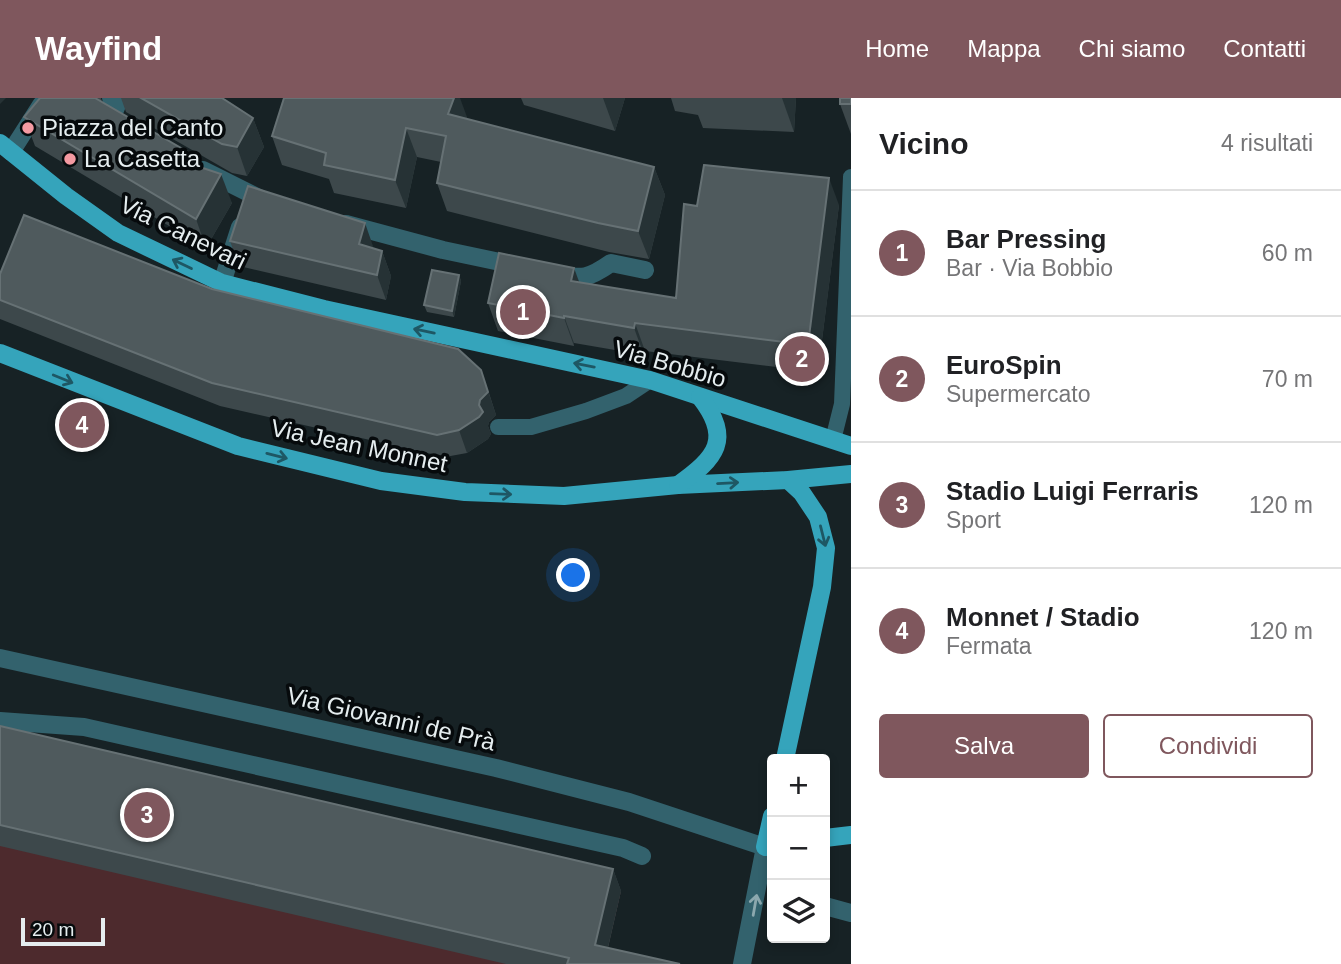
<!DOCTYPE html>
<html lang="it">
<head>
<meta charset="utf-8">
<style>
  :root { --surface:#fff; --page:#f2f2f2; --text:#202124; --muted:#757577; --line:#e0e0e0; --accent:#7f575d }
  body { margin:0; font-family:Arial,sans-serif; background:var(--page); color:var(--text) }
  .controls { position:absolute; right:21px; bottom:21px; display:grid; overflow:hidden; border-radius:7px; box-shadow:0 4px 10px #0003 }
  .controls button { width:63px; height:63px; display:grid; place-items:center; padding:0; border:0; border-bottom:2px solid var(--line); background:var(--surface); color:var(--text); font:35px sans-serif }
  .scale { position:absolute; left:21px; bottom:18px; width:84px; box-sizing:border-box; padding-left:7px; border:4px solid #e5edef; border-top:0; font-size:19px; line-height:24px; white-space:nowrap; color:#e5edef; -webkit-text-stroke:5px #060a0c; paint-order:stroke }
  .you { position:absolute; left:574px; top:478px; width:24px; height:24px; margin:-18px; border:5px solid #fff; border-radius:50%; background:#1a73e8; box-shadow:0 0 0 10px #1a73e833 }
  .badge { display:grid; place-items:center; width:46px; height:46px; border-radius:50%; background:var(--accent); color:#fff; font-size:23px; font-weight:700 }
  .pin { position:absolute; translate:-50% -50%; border:4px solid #fff; box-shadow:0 2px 7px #0006 }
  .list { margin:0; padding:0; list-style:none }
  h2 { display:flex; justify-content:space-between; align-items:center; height:91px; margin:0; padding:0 28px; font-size:30px }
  h2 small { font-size:23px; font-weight:400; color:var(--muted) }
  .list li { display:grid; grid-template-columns:46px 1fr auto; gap:21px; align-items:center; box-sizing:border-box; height:126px; padding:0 28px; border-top:2px solid var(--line) }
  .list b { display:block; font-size:26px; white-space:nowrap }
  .list p { margin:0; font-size:23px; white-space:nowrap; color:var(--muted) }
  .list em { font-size:23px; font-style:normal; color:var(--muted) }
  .actions { display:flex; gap:14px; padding:21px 28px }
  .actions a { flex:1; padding:16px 0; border:2px solid var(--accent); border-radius:7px; text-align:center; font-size:24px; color:var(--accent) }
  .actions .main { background:var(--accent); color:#fff }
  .icon { flex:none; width:38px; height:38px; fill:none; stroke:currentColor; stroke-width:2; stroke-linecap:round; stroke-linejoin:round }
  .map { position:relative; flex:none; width:851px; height:866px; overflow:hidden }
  header { display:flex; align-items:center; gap:42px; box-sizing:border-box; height:98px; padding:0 35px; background:var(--accent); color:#fff }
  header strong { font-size:33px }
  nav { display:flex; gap:38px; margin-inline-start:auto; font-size:24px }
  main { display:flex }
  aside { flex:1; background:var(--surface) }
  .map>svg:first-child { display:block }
</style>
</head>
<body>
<header>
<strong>Wayfind</strong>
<nav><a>Home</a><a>Mappa</a><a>Chi siamo</a><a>Contatti</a></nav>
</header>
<main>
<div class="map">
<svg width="851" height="866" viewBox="0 0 851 866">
  <rect width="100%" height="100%" fill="#172225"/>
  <path fill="#4d2a2d" d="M0,648L621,793L604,866H0Z"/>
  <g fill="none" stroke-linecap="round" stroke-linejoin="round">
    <g stroke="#33626d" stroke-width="16">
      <path d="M498,329H531L586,313L626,298L650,282"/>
      <path d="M833,342L842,306L851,79"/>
    </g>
    <g stroke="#33626d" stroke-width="18">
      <path d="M111,0L117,7L112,19"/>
      <path d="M0,623L84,629L623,750L642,758"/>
      <path d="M825,808L851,815"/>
    </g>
    <g stroke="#33626d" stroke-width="18">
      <path d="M11,54L41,7"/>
      <path d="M203,72L265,103"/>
      <path d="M346,126L443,152L519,168"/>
      <path d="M557,176C583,181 588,181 611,165L645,172"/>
      <path d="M222,185L240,129"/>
      <path d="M742,866L765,749"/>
    </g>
    <path stroke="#33626d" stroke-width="18" d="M0,560L496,670L629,704L765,749"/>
    <g stroke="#35a4bb" stroke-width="18">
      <path d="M0,45L66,98L118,135L222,185L324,211L650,282L851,348"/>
      <path d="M0,255L238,348L381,383L465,394L564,398L678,387L788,382L851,376"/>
      <path d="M678,387C716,360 733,341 700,299"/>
      <path d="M785,661L822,489L826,450L818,419L802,395L788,382"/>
      <path d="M772,718L765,749L772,748"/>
      <path d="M825,740L851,737"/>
    </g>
  </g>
  <g fill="#3d484b">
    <path d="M40,0H101L102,4L198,68L232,105L206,150L35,48L24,19Z"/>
    <path d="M121,0H222L253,20L264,49L247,78L232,75L126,14Z"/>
    <path d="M521,0H625L615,33L524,7Z"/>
    <path d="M671,0H796L794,34L703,30L698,17L675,13Z"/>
    <path d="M851,0V36L840,6Z"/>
    <path d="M467,19L466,21L654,69L665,97L649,161L609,154L447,113L437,85L441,64L417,59L406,110L334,95L329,81L282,67L272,38Z"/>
    <path d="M839,107L818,274L645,253L644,257L574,245V248L498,233L488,205L676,200L697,108Z"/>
    <path d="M230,143L374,151L382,153L391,178L386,202L239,168Z"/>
    <path d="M0,176L212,191L489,295L496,317L489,324L488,328L491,336L488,341L467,355L445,359L220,308L0,221Z"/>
    <path d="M459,177L461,183L454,219L427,214L424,207Z"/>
    <path d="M0,628L613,771L621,793L608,850L680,866H506L0,748Z"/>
  </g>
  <g fill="#263235">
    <path d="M0,0H6L0,6Z"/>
    <path d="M448,0H460L467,19L459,45L448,16Z"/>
    <path d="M603,0H625L615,33Z"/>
    <path d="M782,0H796L794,34Z"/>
    <path d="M253,20L264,49L247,78L237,49Z"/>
    <path d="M406,30L417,59L406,110L395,82Z"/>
    <path d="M193,57L204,85L191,66Z"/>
    <path d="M654,69L665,97L649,161L638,133Z"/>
    <path d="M221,76L232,105L206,150L196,121Z"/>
    <path d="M829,80L839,107L818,274L808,247Z"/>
    <path d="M365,125L374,151L359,146Z"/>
    <path d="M382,153L391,178L386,202L377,177Z"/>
    <path d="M574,170L584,197L571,183Z"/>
    <path d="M459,177L461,183L454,219L452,213Z"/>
    <path d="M564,218L574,245V248L564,220Z"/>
    <path d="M635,225L645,253L644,257L634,230Z"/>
    <path d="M481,272L496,317L489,324L488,328L491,336L488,341L467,355L459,332L479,307Z"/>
    <path d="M613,771L621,793L604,866L595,847Z"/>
  </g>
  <g fill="#4f5a5d" stroke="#667174" stroke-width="2">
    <path d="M40,0H95L193,57L191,66L221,76L196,121L24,19Z"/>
    <path d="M141,0H222L253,20L237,49L222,46Z"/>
    <path d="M284,0H454L448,16L654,69L638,133L598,125L437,85L446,38L406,30L395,82L324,67L326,55L272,38Z"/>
    <rect x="840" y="0" width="11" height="6"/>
    <path d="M704,67L829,80L808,247L635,225L634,230L564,218V220L488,205L499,155L574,170L571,183L676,200L684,106L697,108Z"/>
    <path d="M248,88L365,125L359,146L382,153L377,177L230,143Z"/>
    <path d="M24,117L212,191L458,251L481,272L488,294L480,302L479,307L483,314L479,319L459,332L437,337L212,285L0,202V176Z"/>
    <path d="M432,172L459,177L452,213L424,207Z"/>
    <path d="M0,628L613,771L595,847L680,866H567L569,860L0,727Z"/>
  </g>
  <defs><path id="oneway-shaft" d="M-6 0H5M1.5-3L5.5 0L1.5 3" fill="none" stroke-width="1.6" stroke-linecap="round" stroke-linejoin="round" transform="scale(1.75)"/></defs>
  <g stroke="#1e5764">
    <use href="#oneway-shaft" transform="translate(182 166) rotate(-154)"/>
    <use href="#oneway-shaft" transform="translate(424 233) rotate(-168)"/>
    <use href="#oneway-shaft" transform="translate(584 267) rotate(-169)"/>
    <use href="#oneway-shaft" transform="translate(63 281) rotate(22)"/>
    <use href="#oneway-shaft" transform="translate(277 358) rotate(14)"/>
    <use href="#oneway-shaft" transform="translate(728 385) rotate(-3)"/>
    <use href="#oneway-shaft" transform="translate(501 396) rotate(2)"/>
    <use href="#oneway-shaft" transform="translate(823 438) rotate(76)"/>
  </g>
  <use stroke="#8ca8ae" href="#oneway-shaft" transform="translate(755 807) rotate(-80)"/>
  <g fill="#f49aa2" stroke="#060a0c" stroke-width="2.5">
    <circle cx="28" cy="30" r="7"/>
    <circle cx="70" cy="61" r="7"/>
  </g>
  <g text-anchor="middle" stroke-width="7" stroke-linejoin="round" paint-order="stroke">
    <g font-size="24" fill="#e5edef" stroke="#060a0c" text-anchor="start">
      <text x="42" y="38">Piazza del Canto</text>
      <text x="84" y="69">La Casetta</text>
    </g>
    <g font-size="24" fill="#e5edef" stroke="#060a0c">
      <text transform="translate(183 135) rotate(26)" y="8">Via Canevari</text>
      <text transform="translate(670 266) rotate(16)" y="8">Via Bobbio</text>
      <text transform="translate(359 348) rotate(12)" y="8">Via Jean Monnet</text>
      <text transform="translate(391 621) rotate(13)" y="8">Via Giovanni de Prà</text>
    </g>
  </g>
</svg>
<div class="controls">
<button>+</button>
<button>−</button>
<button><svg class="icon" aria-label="layers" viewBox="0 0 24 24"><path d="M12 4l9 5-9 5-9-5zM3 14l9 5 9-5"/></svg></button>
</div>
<div class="scale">20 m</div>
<div class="you"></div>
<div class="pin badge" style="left:523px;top:214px">1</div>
<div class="pin badge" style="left:802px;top:261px">2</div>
<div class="pin badge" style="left:147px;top:717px">3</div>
<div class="pin badge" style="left:82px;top:327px">4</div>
</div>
<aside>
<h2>Vicino<small>4 risultati</small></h2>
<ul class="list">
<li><span class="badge">1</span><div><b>Bar Pressing</b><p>Bar · Via Bobbio</p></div><em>60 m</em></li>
<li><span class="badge">2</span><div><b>EuroSpin</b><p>Supermercato</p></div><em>70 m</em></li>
<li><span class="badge">3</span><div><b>Stadio Luigi Ferraris</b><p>Sport</p></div><em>120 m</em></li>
<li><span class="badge">4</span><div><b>Monnet / Stadio</b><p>Fermata</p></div><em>120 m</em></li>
</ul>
<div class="actions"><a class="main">Salva</a><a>Condividi</a></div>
</aside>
</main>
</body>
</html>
